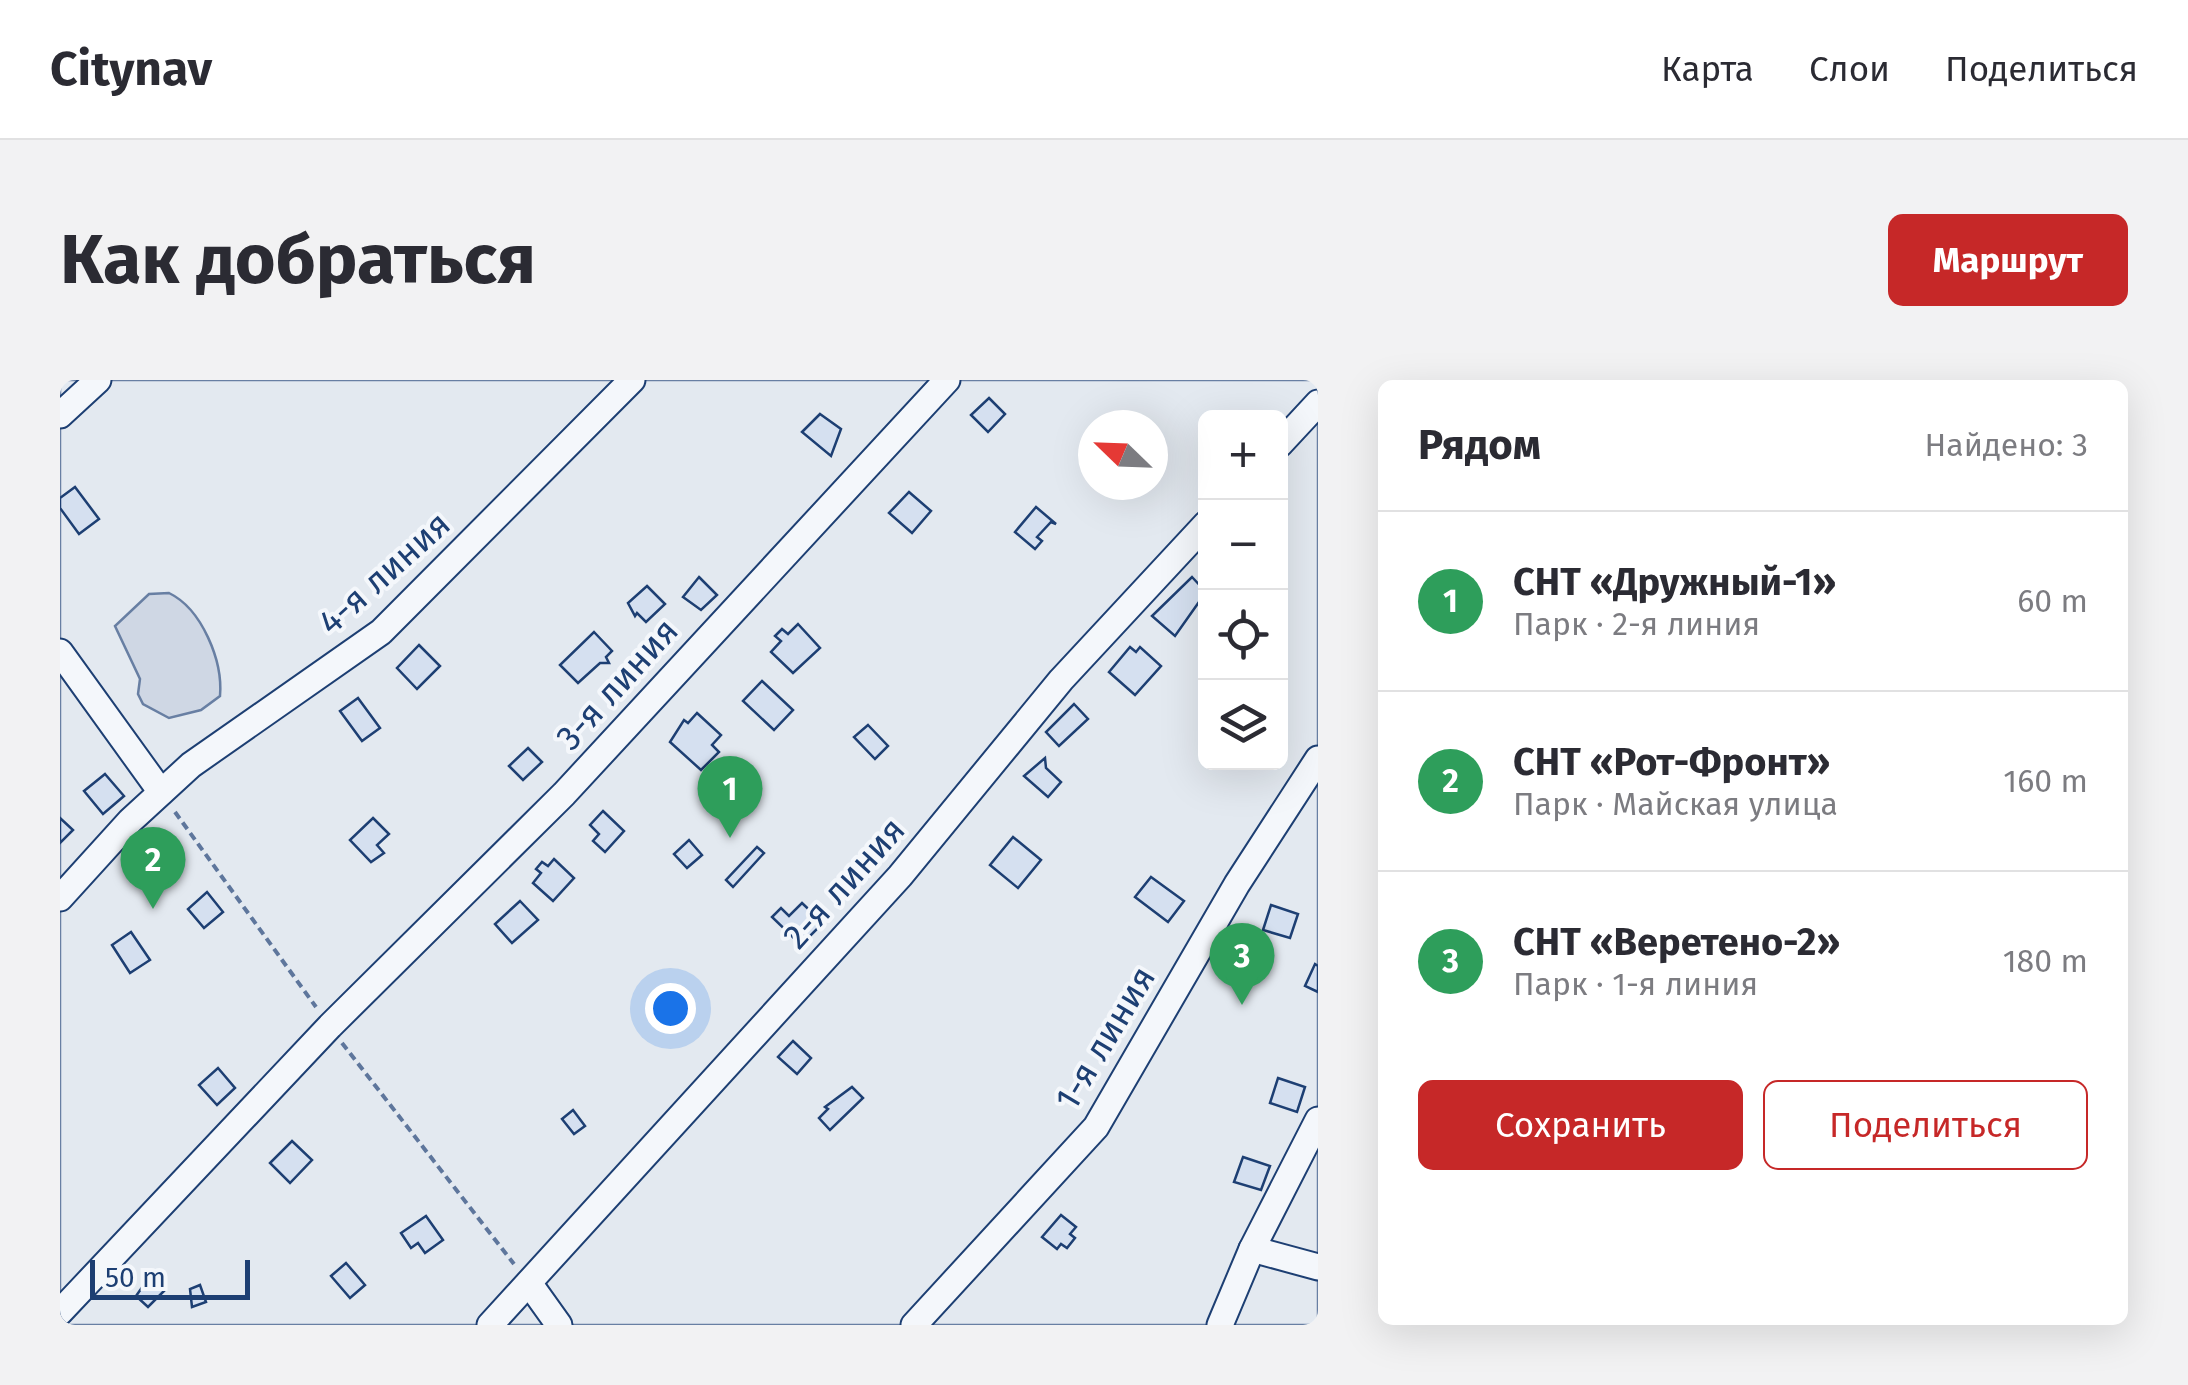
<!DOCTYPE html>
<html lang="ru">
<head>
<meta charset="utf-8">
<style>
  :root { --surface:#fff; --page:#f2f2f3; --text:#2b2b33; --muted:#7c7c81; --line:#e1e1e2; --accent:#c62828 }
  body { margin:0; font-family:"Fira Sans",sans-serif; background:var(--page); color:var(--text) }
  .controls { position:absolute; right:30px; top:30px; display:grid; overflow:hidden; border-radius:15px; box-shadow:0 10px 40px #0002 }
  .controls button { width:90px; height:90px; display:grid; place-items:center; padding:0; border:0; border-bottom:2px solid var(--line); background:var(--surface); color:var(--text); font:50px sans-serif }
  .compass { position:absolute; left:1018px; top:30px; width:90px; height:90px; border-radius:50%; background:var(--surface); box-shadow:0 10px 40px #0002; rotate:293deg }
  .scale { position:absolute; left:30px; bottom:25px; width:160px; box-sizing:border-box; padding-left:10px; border:5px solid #1d3f73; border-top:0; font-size:28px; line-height:35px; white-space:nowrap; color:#1d3f73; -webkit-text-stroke:8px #f4f7fb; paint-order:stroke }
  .you { position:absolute; left:610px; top:628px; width:35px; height:35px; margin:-25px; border:8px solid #fff; border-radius:50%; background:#1a73e8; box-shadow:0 0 0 15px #1a73e833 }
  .badge { display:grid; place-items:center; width:65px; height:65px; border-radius:50%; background:var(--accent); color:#fff; font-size:32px; font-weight:700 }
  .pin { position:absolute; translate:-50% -82px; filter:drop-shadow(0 2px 5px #0008) }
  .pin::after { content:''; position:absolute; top:52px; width:35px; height:30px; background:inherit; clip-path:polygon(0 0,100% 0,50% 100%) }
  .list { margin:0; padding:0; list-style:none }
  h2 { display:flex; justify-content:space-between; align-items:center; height:130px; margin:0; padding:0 40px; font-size:42px }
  h2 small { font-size:32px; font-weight:400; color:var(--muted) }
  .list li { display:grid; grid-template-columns:65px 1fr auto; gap:30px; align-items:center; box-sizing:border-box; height:180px; padding:0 40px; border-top:2px solid var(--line) }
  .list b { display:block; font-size:38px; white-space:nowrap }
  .list p { margin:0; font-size:32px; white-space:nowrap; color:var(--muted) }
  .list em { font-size:32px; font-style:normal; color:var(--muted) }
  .actions { display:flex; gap:20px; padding:30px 40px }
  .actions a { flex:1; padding:22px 0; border:2px solid var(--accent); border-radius:15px; text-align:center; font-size:35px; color:var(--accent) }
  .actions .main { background:var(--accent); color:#fff }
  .icon { flex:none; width:55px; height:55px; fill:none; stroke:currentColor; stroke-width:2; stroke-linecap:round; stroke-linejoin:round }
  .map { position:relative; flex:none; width:1258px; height:945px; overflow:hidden; border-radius:15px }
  header { display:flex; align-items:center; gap:60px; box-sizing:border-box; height:140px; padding:0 50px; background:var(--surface); border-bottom:2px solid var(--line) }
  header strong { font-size:48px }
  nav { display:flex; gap:55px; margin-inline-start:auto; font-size:35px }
  .intro { display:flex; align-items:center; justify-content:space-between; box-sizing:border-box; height:240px; padding:0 60px }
  h1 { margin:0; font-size:70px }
  .button { padding:25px 45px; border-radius:15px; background:var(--accent); color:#fff; font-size:35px; font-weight:700 }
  main { display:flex; gap:60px; padding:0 60px }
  aside { flex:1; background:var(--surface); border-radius:15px; box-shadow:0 10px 40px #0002 }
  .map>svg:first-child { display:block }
</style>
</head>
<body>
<header>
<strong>Citynav</strong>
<nav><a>Карта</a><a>Слои</a><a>Поделиться</a></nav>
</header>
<div class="intro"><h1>Как добраться</h1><a class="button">Маршрут</a></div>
<main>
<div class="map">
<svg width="1258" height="945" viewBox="0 0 1258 945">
  <rect width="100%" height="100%" fill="#f4f7fb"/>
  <path fill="#e3e9f0" stroke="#687fa3" stroke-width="2.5" fill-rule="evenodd" d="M0,0H1258V945H0ZM1146,38H1220V382H1146ZM1033,45H1093V105H1033Z"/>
  <path fill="#cfd7e4" stroke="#687fa3" stroke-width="2.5" d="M109,213C142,229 163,281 160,316L141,330L109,338L83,324L78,314L80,299L55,246L89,214Z"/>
  <g fill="#d5e0f0" stroke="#1d3f73" stroke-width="2.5">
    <path d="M929,18L945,34L928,52L911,35Z"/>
    <path d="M760,34L781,49L771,76L742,52Z"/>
    <path d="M15,107L39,139L19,154L0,128V118Z"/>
    <path d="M849,112L871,131L852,153L829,133Z"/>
    <path d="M976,127L996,144L991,142L977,157L982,161L975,169L955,152Z"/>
    <path d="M639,197L657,215L641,230L623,217Z"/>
    <path d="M1132,197L1146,212L1115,256L1092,236Z"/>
    <path d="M587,206L605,224L586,242L577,233L575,236L568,223Z"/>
    <path d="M738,244L760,268L733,293L711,272L721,261L715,256L722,249L728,254Z"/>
    <path d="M534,252L552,271L546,277L549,283H540L518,303L500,285Z"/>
    <path d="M359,265L380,286L357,309L337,288Z"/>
    <path d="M1070,267L1076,272L1080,267L1101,286L1075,315L1049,292Z"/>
    <path d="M702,301L733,330L714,350L683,321Z"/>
    <path d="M298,318L320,348L302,361L280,331Z"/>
    <path d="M1014,324L1028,339L999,366L986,352Z"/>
    <path d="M637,333L661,355L652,365L659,372L641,390L610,362L624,340L628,343Z"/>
    <path d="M808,345L828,366L815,379L794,357Z"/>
    <path d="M468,368L482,382L463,400L449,386Z"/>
    <path d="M985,378L986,388L1001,402L988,417L964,396Z"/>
    <path d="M45,394L64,416L43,434L24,411Z"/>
    <path d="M543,431L564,451L545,472L533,461L539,454L530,445Z"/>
    <path d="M0,438L13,450L0,463Z"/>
    <path d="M313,438L329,454L317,465L324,473L311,482L290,460Z"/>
    <path d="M953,457L981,480L958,508L930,485Z"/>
    <path d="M629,460L642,475L627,488L614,474Z"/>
    <path d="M697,467L704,473L673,507L666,500Z"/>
    <path d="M494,479L514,498L493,521L473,503L481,493L476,489L482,482L488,486Z"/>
    <path d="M1091,497L1124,521L1108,542L1075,517Z"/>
    <path d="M147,512L163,532L144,548L128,529Z"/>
    <path d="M460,521L478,540L452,563L435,544Z"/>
    <path d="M742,523L763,543L741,565L712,537L721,528L729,536Z"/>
    <path d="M1211,525L1238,534L1230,558L1203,550Z"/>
    <path d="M71,552L90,580L70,593L52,565Z"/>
    <path d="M1255,584L1258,586V612L1245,606Z"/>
    <path d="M733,661L751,678L737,694L718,677Z"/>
    <path d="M158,688L175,708L157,725L139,705Z"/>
    <path d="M1218,698L1245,707L1237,732L1210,723Z"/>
    <path d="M792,707L803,718L770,750L759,738L768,729L765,727Z"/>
    <path d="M513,730L525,746L514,754L502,739Z"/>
    <path d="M232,761L252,780L230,803L210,783Z"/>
    <path d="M1183,777L1210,786L1201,810L1174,802Z"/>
    <path d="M1001,835L1016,847L1010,854L1015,858L1007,868L1001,864L997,869L982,857Z"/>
    <path d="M366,836L383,860L365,873L358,863L351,868L341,853Z"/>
    <path d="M286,883L305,905L290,918L271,896Z"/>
    <path d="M90,896L105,910L88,927L76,916Z"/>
    <path d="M140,905L146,922L132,927L130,909Z"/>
  </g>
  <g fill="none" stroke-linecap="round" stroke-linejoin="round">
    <defs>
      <g id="minor">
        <path d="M0,35L38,0"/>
        <path d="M1220,64L1258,23"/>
        <path d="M0,272L101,412"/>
        <path d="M0,518L70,441L131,385L321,252L572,0"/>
        <path d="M1192,869L1258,887"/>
        <path d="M469,903L499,945"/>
        <path d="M0,932L270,646L504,414L887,0"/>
        <path d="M430,945L840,496L1001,300L1146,144"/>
        <path d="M854,945L1036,747L1177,504L1258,379"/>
        <path d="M1160,945L1192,869L1258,740"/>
      </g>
    </defs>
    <use href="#minor" stroke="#1d3f73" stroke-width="29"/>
    <g stroke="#5e769c" stroke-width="4" stroke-dasharray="8 5" stroke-linecap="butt">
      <path d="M115,432L256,627"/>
      <path d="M282,663L454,884"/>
    </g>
    <use href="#minor" stroke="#f4f7fb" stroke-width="25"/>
  </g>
  <g text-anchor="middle" stroke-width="8" stroke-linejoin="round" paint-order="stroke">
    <g font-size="35" fill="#1d3f73" stroke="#f4f7fb">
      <text transform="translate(324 193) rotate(-42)" y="12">4-я линия</text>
      <text transform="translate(557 304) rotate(-48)" y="12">3-я линия</text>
      <text transform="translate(784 503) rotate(-48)" y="12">2-я линия</text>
      <text transform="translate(1045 658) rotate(-59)" y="12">1-я линия</text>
    </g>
  </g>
</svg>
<div class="controls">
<button>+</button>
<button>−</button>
<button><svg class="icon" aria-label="locate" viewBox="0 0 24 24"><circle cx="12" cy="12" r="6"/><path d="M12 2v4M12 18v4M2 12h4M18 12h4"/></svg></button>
<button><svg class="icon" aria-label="layers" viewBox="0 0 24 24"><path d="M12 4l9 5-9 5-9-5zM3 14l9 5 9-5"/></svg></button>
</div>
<svg class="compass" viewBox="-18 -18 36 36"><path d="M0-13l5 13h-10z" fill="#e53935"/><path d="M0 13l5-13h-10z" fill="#7c7c81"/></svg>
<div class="scale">50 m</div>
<div class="you"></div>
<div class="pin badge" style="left:670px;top:458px;background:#2e9e5b">1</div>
<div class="pin badge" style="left:93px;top:529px;background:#2e9e5b">2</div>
<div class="pin badge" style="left:1182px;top:625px;background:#2e9e5b">3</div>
</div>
<aside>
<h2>Рядом<small>Найдено: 3</small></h2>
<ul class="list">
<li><span class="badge" style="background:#2e9e5b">1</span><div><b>СНТ «Дружный-1»</b><p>Парк · 2-я линия</p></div><em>60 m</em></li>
<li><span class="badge" style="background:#2e9e5b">2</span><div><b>СНТ «Рот-Фронт»</b><p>Парк · Майская улица</p></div><em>160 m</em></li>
<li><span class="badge" style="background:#2e9e5b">3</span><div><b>СНТ «Веретено-2»</b><p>Парк · 1-я линия</p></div><em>180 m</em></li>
</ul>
<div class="actions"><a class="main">Сохранить</a><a>Поделиться</a></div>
</aside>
</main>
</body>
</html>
